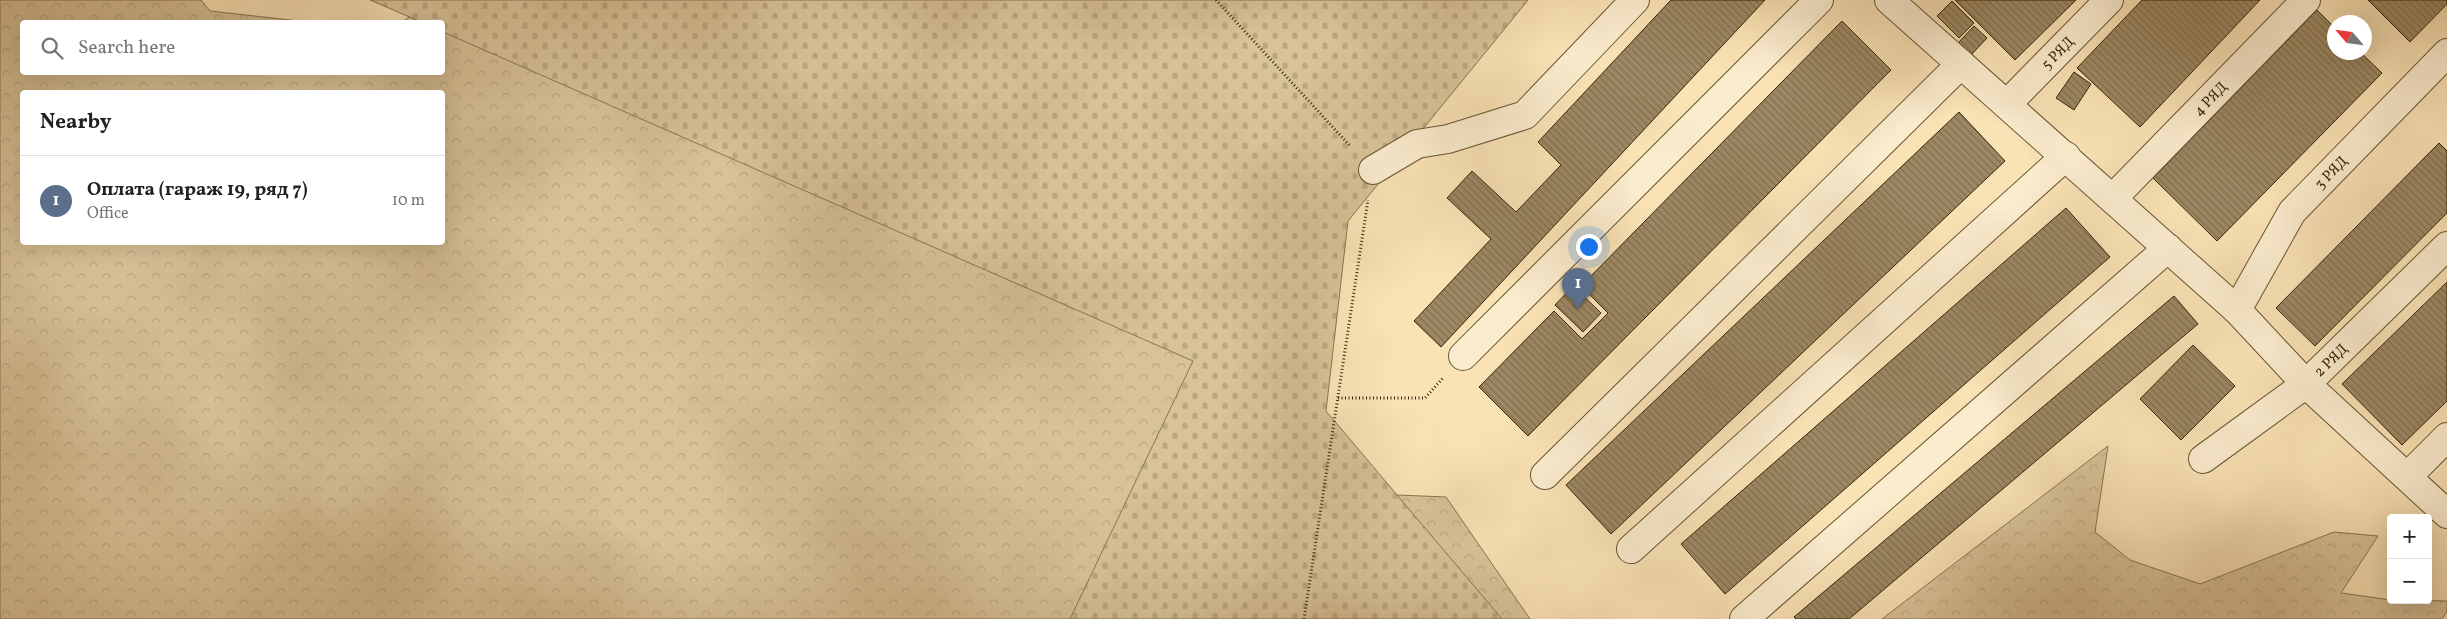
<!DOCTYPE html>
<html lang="en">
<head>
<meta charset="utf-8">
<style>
  :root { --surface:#fff; --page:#f2f2f2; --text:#202124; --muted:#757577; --line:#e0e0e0; --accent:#8f2418 }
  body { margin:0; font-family:Vollkorn,serif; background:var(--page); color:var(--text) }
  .controls { position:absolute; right:15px; bottom:15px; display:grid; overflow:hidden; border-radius:5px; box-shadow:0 5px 20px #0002 }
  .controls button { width:45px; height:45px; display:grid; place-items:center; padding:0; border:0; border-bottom:1px solid var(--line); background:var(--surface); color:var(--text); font:25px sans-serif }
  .compass { position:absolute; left:2327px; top:15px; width:45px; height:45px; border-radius:50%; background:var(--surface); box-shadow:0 5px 20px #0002; rotate:298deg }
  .you { position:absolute; left:1588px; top:246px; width:18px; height:18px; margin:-12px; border:4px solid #fff; border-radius:50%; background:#1a73e8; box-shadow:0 0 0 8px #1a73e833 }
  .badge { display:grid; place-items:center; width:32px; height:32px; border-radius:50%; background:var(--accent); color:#fff; font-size:16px; font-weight:700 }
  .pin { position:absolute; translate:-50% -41px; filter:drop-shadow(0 1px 2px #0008) }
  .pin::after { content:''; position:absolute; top:26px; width:18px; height:15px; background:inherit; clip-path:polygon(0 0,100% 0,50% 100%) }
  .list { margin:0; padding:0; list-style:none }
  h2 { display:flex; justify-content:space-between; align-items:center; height:65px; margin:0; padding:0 20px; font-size:21px }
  h2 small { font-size:16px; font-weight:400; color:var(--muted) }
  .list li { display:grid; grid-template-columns:32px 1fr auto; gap:15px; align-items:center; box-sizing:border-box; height:90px; padding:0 20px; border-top:1px solid var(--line) }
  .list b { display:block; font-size:19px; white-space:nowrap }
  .list p { margin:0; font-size:16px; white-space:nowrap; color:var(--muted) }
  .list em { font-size:16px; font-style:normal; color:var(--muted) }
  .icon { flex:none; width:28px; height:28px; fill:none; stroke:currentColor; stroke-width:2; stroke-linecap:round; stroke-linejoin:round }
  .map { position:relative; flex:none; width:2447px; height:619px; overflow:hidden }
  .search { position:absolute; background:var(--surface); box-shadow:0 5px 20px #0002; left:20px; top:20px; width:425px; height:55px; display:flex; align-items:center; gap:12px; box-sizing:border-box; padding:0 18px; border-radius:5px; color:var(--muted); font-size:19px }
  .panel { position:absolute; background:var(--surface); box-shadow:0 5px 20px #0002; left:20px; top:90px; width:425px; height:155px; border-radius:5px }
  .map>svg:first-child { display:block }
</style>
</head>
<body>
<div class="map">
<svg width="2447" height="619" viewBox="0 0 2447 619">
  <defs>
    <pattern id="forest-crowns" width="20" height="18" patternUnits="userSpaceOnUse" patternTransform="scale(1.25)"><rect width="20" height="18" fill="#d8c297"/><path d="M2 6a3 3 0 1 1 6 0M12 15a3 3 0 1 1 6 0" fill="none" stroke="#baa781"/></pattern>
    <pattern id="cemetery-stones" width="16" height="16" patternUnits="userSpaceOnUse" patternTransform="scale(1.25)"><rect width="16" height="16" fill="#d8c297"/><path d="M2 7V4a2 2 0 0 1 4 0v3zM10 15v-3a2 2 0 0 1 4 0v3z" fill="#baa781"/></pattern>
    <pattern id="building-back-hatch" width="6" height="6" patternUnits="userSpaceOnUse" patternTransform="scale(1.25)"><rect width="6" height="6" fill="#9c8863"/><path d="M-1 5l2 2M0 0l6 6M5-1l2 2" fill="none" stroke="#806f50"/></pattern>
  </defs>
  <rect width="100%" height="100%" fill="#f9e2b4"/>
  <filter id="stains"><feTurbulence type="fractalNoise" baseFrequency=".004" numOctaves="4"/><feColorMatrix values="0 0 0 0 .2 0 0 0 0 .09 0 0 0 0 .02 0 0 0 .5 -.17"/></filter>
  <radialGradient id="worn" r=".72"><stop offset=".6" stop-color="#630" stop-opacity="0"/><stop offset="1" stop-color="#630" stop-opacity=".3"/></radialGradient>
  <g fill="url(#forest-crowns)" stroke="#887451" fill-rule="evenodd">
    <path d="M0,0H201L210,11L308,22H22V72H442V22H402L435,0H1182L1263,619H0ZM22,92H442V242H22Z"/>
    <path d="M2108,446L2095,532L2130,560L2200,584L2334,532L2378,536L2341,593L2391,600L2447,601V611L2442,619H1882Z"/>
    <path d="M1349,493L1446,497L1530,619H1330Z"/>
  </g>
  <path fill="url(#cemetery-stones)" stroke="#887451" d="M370,0H1528L1348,221L1326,411L1502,619H1070L1193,361L443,32L442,22H421Z"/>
  <g fill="url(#building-back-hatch)" stroke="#37260b">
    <path d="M1671,0H1765L1441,347L1414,321L1491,239L1447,198L1472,171L1516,212L1561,165L1538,142Z"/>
    <path d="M1955,0H2076L2015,60Z"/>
    <path d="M2142,0H2260L2140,127L2077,68Z"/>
    <path d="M2368,0H2447V4L2410,42Z"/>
    <path d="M1952,1L1974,23L1959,38L1937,16Z"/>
    <path d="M2317,10L2334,27V52H2360L2382,73L2217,241L2153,178Z"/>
    <path d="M1842,21L1891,70L1528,436L1479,387L1554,311L1582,339L1608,313L1581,286Z"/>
    <path d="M1974,26L1987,38L1971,55L1958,43Z"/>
    <path d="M2074,72L2091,84L2074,110L2056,98Z"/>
    <path d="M1959,112L2005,161L1611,534L1566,485Z"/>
    <path d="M2439,143L2447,151V213L2315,346L2276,308Z"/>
    <path d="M2066,208L2110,257L1725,594L1681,544Z"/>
    <path d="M2447,282V401L2402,445L2342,384Z"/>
    <path d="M1573,286L1601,313L1583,332L1555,305Z"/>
    <path d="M2174,296L2198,324L1849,619H1796L1794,617Z"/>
    <path d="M2193,345L2235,386L2181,440L2140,399Z"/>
  </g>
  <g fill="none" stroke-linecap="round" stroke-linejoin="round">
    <defs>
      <g id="minor">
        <path d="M1889,0L2237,310L2306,384L2447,514"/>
        <path id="s1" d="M2007,104L2109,0"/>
        <path d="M1373,170L1417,144L1448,139L1525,115L1635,0"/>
        <path id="s2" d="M2113,198L2306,0"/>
        <path id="s3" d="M2237,310L2292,212L2447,53"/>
        <path d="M1463,356L1819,0"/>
        <path id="s4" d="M2203,459L2306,384L2447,246"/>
        <path d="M1545,475L1961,64"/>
        <path d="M2408,476L2447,437"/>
        <path d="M1631,549L2066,156"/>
        <path d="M1744,619L2168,248"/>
      </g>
    </defs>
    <use href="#minor" stroke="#685535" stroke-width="30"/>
    <g stroke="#37260b" stroke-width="3" stroke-dasharray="1 2.5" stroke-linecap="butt">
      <path d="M1216,0L1351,147"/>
      <path d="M1338,398H1425L1443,378"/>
      <path d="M1304,619L1368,200"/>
    </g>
    <use href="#minor" stroke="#fbecce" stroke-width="28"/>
  </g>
  <g text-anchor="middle" stroke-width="4" stroke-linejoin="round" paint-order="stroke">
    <g font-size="15" fill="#37260b" stroke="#fbecce">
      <text dy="5" stroke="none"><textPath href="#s1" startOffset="72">5 РЯД</textPath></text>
      <text dy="5" stroke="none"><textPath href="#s2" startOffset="139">4 РЯД</textPath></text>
      <text dy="5" stroke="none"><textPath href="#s3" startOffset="168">3 РЯД</textPath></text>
      <text dy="5" stroke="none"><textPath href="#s4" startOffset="162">2 РЯД</textPath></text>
    </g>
  </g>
  <rect width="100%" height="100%" filter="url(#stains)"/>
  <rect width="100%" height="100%" fill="url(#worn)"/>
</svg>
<div class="controls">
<button>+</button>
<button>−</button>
</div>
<svg class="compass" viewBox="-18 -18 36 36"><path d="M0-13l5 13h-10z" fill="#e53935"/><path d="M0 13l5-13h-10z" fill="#757577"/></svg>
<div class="you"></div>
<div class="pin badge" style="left:1578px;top:309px;background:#5c6f8a">1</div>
<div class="search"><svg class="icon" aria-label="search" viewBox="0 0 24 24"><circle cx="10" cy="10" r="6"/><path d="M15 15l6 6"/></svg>Search here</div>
<section class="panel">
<h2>Nearby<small></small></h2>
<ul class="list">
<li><span class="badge" style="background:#5c6f8a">1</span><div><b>Оплата (гараж 19, ряд 7)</b><p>Office</p></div><em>10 m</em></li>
</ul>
</section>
</div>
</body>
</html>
